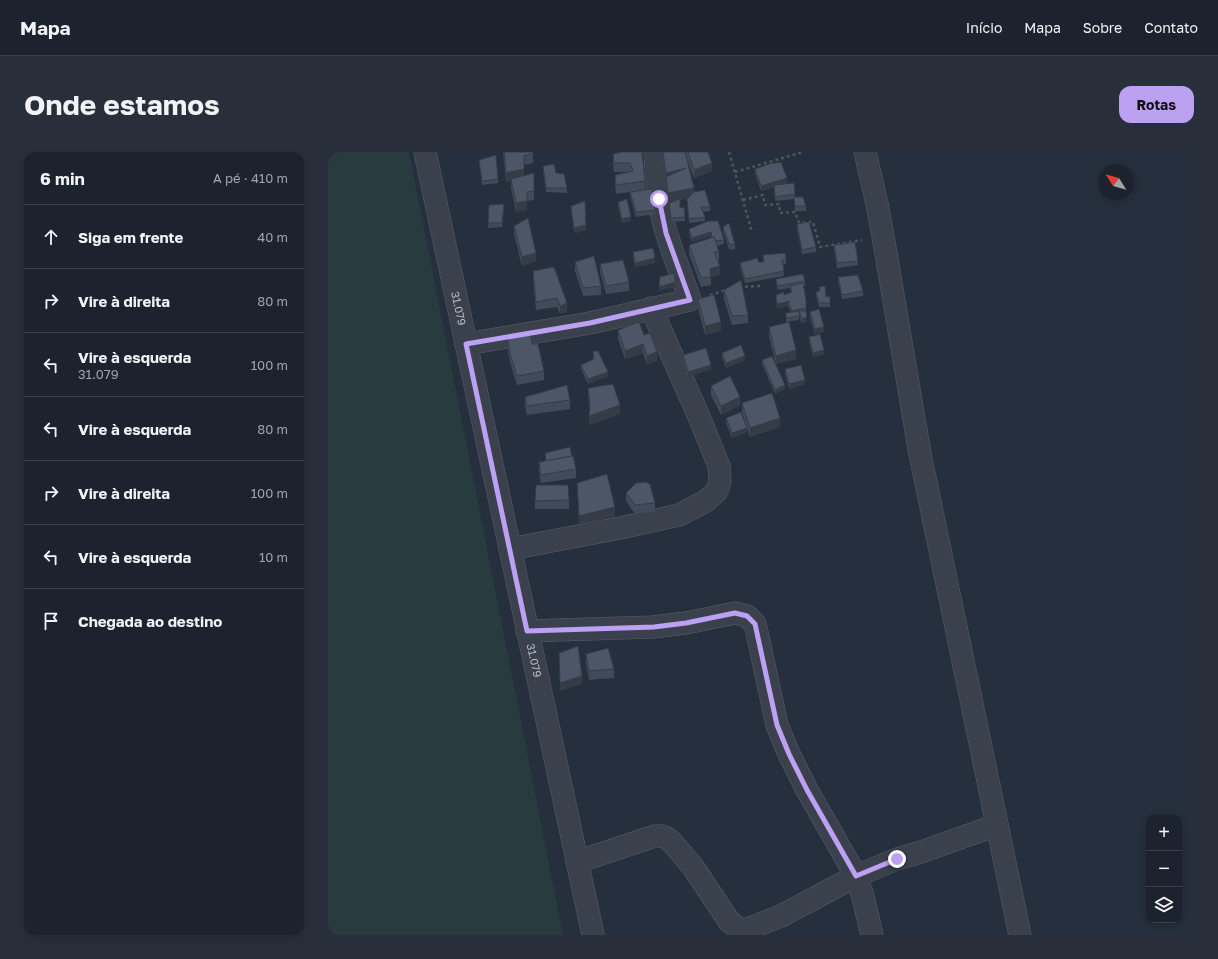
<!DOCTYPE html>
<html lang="pt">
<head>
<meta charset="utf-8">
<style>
  :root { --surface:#1c232e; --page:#292f3a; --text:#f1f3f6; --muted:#a0a4aa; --line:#3a404a; --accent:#bca0f2 }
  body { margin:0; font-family:"Golos Text",sans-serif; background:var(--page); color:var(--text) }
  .controls { position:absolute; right:12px; bottom:12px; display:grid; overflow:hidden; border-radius:8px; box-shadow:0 2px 10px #0003 }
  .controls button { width:36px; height:36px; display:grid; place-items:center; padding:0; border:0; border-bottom:1px solid var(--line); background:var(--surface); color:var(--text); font:20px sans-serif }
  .compass { position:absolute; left:770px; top:12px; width:36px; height:36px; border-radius:50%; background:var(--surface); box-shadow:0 2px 10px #0003; rotate:307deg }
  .stop { position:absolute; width:12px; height:12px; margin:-9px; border:3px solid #bca0f2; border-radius:50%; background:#fff }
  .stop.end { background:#bca0f2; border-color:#fff; box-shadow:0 1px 4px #0008 }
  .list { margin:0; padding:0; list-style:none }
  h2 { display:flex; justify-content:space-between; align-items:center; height:52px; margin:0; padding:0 16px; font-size:17px }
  h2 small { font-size:13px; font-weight:400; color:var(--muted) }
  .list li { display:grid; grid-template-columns:26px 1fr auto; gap:12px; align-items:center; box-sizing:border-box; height:64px; padding:0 16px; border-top:1px solid var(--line) }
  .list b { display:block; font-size:15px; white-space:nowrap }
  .list p { margin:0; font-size:13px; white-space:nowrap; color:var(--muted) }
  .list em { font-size:13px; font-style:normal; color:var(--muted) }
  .icon { flex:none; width:22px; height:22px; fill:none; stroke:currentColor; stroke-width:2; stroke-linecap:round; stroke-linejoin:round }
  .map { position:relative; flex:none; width:866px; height:783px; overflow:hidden; border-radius:12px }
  header { display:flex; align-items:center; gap:24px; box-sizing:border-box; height:56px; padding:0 20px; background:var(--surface); border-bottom:1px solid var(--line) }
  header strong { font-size:19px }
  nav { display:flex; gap:22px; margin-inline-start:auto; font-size:14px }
  .intro { display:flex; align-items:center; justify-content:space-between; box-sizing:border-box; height:96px; padding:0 24px }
  h1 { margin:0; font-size:28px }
  .button { padding:10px 18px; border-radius:12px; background:var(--accent); color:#111; font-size:14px; font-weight:700 }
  main { display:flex; gap:24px; padding:0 24px }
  aside { flex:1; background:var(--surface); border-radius:12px; box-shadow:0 2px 10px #0003 }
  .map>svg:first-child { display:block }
</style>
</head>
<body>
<header>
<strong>Mapa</strong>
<nav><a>Início</a><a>Mapa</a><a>Sobre</a><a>Contato</a></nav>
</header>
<div class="intro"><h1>Onde estamos</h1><a class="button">Rotas</a></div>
<main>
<aside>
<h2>6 min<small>A pé · 410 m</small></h2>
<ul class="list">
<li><svg class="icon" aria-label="ahead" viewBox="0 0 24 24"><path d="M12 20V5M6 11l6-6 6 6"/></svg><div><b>Siga em frente</b></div><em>40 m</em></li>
<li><svg class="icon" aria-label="right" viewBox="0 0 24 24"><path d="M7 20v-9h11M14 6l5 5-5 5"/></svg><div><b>Vire à direita</b></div><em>80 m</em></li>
<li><svg class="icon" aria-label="left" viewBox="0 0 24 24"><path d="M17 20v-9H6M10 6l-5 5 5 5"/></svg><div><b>Vire à esquerda</b><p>31.079</p></div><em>100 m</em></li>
<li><svg class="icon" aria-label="left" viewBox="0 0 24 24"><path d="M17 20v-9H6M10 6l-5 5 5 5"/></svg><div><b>Vire à esquerda</b></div><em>80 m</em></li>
<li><svg class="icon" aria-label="right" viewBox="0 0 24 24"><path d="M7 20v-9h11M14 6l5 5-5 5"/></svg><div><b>Vire à direita</b></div><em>100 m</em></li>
<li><svg class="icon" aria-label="left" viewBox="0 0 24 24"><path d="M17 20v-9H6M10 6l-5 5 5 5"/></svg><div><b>Vire à esquerda</b></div><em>10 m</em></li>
<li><svg class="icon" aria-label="arrive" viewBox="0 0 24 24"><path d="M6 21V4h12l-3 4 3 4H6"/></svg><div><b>Chegada ao destino</b></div></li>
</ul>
</aside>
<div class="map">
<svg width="866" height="783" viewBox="0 0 866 783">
  <rect width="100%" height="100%" fill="#262f3d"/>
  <path fill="#283b3e" d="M0,0H81L235,783H0Z"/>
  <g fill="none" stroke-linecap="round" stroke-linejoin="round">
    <defs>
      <g id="minor">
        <path id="s1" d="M97,0L265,783"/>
        <path d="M537,0L549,52L555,84L592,302L692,783"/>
        <path d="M138,192L262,171L362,148C353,120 340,93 334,64C329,43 328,21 327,0"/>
        <path d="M182,397L292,376L351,363L378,349L389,339L392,329L391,314L372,267L323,156"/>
        <path d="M199,479L325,475L358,471L407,461L419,464L427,472L430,485L449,573L461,602L479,638L528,724L535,745L544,783"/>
        <path d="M249,710L327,684H335L342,688L365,715L401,769L409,776L417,778L453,764L528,724L569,707L593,700L669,673"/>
      </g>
    </defs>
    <use href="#minor" stroke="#585f6b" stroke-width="23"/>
    <g stroke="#46585b" stroke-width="2.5" stroke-dasharray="3 3" stroke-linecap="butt">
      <path d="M401,0L424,80"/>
      <path d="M407,20L475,0"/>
      <path d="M415,48L435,43L437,53L451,52L452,61L467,60L471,71L485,70L492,95L534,88"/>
      <path d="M411,135L433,134"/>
      <path d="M382,143L398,138"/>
    </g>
    <use href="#minor" stroke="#3a414d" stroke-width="22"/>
  </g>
  <g fill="#414a58">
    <path d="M175,0H205V11L196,13V24L206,39V48L199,49V58L188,60L183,36V29L178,30Z"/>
    <path d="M294,0L317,29V38L327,58V62L308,65L302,44V40L288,42L287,32V23L303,20H286L285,11V2Z"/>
    <path d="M334,0H380L384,19L366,26L358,5V2V3L366,40L382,55V59L375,60L377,65V69L361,71L359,51V47L360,46L352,48V56L357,65V69L343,70L341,51L350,48L340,50L338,29V30Z"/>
    <path d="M151,8L170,27V31L154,33Z"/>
    <path d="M215,14L228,21L239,36V41L218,40L215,18Z"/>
    <path d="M427,17L459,31L453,33L467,42V45L478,54V59H467L466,47L447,49L446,35L433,39L427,22Z"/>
    <path d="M290,50L303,69L294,71L290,54Z"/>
    <path d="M161,53L176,57L174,75L160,76Z"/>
    <path d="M243,54L258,78L246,81L243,58Z"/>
    <path d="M380,69L396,88V92L388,94L391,100V109H390L392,123L383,125V133L373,135L361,102V93L383,86V84L364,90L361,81V77Z"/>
    <path d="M469,72L488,95V100L474,102L469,77Z"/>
    <path d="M186,74L208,109L194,114L186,82Z"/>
    <path d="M395,75L407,93V98L401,97L395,79Z"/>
    <path d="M506,93L530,109V113L509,116L506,97Z"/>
    <path d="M305,100L327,111L307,115L305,104Z"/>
    <path d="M435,103L458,108V112L455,113L456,124L417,131L412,116V111L435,110Z"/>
    <path d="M247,110L273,134V143L255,144L247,119Z"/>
    <path d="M272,112L301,130V139L278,142L272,120Z"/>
    <path d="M226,115L239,160L232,162L229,155L208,158L205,127V119Z"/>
    <path d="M510,125L535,139V144L514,147L510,129Z"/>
    <path d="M448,127L477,129V134H476L478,153V159L479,169L474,171L471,164V168L458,170V161H463L460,154L449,156L448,143H456L463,141L462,136L450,138L448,131Z"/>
    <path d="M491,135L498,145L502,144V155H491L488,144V140L491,139Z"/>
    <path d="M396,138L420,163V171L404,173L396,147Z"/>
    <path d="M370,147L393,179L377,183L370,156Z"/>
    <path d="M482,160L496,180L487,182L482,165Z"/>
    <path d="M441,175L468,207L448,212L441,184Z"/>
    <path d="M290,178L316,183L329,209L319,212L315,201L297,207L290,187Z"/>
    <path d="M179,184L204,192L216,219V228L189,233L182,210L179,193Z"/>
    <path d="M481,185L496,202L485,205L481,190Z"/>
    <path d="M265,199L280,224L260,232L253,217V213L265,207Z"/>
    <path d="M394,201L417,208L398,216L394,205Z"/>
    <path d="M355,203L383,217L360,225L355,208Z"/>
    <path d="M434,208L457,237L447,242L434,212Z"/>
    <path d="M457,217L477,232L461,237L457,222Z"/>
    <path d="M383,234L412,253L393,263L383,243Z"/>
    <path d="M260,236L292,262L261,273L262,258L260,245Z"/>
    <path d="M197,245L242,248V257L199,263L197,253Z"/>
    <path d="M414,251L452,275L422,285L419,276V280L404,286L398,271V266L418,273L414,260Z"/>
    <path d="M217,301L244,304L248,317V326L213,331L211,319V310L217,309Z"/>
    <path d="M249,331L287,364L251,372Z"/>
    <path d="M298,341L327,351V360L307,362L298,349Z"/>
    <path d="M241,348V357H207V349Z"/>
    <path d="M258,502L286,517V526L261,528L258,511Z"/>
  </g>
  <g fill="#353c47">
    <path d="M384,11V19L366,26V18Z"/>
    <path d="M358,16L338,25V30V21Z"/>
    <path d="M196,17V25L178,30V21Z"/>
    <path d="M459,26V31L433,39V34Z"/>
    <path d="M366,36V45L340,50V41Z"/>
    <path d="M199,49V58L188,60V51Z"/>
    <path d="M303,65V69L294,71V67Z"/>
    <path d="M258,73V78L246,81V76Z"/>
    <path d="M383,80V84L364,90V86Z"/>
    <path d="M208,101V109L194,114V105Z"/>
    <path d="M327,106V111L307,115V111Z"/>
    <path d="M392,114V123L383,125L382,117Z"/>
    <path d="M347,130V135L331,139V135Z"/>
    <path d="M462,149L460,150V154L449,156V152Z"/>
    <path d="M239,151V160L232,162V154Z"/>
    <path d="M479,165V169L474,171V167Z"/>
    <path d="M393,170V179L377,183V174Z"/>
    <path d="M496,175V180L487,182V177Z"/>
    <path d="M315,192V201L297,207V199Z"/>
    <path d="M468,198V207L448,212V204Z"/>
    <path d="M496,198V202L485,205V201Z"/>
    <path d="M329,200V209L319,212V204Z"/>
    <path d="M417,204V208L398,216V211Z"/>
    <path d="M383,213V217L360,225V220Z"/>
    <path d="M280,220V224L260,232V227Z"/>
    <path d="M477,228V232L461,237V232Z"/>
    <path d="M457,233V237L447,242V238Z"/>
    <path d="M412,245V253L393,263V254Z"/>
    <path d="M292,253V262L261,273V264Z"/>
    <path d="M452,266V275L422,285V276Z"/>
    <path d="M419,276V280L404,286V281Z"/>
    <path d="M287,355V364L251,372V364Z"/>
    <path d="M254,524V532L232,539V531Z"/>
  </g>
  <g fill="#4c5666" stroke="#353c47">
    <path d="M176,0H205V2L196,4V17L178,21Z"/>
    <path d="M294,0H314L317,29L288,33L287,23L305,19L302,11H286L285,2Z"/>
    <path d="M335,0H357L366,36L340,41L338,25L358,16L338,21Z"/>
    <path d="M360,0H380L384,11L366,18Z"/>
    <path d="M168,3L170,27L154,29L151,8Z"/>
    <path d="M453,10L459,26L433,34L427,17L441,12Z"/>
    <path d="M226,12L228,21L236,22L239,36H218L215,14Z"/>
    <path d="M206,21V39L199,40V49L188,51L183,27Z"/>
    <path d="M466,31L467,42L447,45L446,33Z"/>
    <path d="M324,37L327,58L308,60L302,40Z"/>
    <path d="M377,38L382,55H373L377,65L361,67L359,47L366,40Z"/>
    <path d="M466,45H475L478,54H467Z"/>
    <path d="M299,47L303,65L294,67L290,50Z"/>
    <path d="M352,47V56L356,55L357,65L343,66L341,51Z"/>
    <path d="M257,49L258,73L246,76L243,54Z"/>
    <path d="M176,52L174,71H160L161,53Z"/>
    <path d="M200,66L208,101L194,105L186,74Z"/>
    <path d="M380,69H390L396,88L387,89L386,85L384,86L383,80L364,86L361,77Z"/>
    <path d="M481,70L488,95L474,98L469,72Z"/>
    <path d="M401,71L407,93L401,92L395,75Z"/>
    <path d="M386,85L391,100H386L392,114L382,117L383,125L373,126L361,93Z"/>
    <path d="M527,90L530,109L509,111L506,93Z"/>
    <path d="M325,96L327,106L307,111L305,100Z"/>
    <path d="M457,101L458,108H454L456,119L417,127L412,111L429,106L431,110H436L435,103Z"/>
    <path d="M266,104L273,134L255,136L247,110Z"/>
    <path d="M295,108L301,130L278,134L272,112Z"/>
    <path d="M226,115L239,151L232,154L229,146L208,150L205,119Z"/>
    <path d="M346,121L347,130L331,135L332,125Z"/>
    <path d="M475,122L477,129L450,134L448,127Z"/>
    <path d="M530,123L535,139L514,143L510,125Z"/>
    <path d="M413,128L420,163L404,164L396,138Z"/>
    <path d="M475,131L478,148V156L464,159L460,150L462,149L449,152L448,143L456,140V143L464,140L462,134Z"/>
    <path d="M497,134L498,145L502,144V151H491L488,140L492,139L491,135Z"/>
    <path d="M386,143L393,170L377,174L370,147Z"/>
    <path d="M491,157L496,175L487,177L482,160Z"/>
    <path d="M471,159H478L479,165L474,167L471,159V164L458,166V161Z"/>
    <path d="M311,170L316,183L322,181L329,200L319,204L315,192L297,199L290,178Z"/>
    <path d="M461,170L468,198L448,204L441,175Z"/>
    <path d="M202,181L204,192H210L216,219L189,224L182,201L179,184Z"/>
    <path d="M492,182L496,198L485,201L481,185Z"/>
    <path d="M413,193L417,204L398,211L394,201Z"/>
    <path d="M378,196L383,213L360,220L355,203Z"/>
    <path d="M265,199H270L280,220L260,227L253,213L266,207Z"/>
    <path d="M444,204L457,233L447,238L434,208Z"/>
    <path d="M473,213L477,228L461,232L457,217Z"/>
    <path d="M402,224L412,245L393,254L383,234Z"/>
    <path d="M285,232L292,253L261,264L262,253L260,236Z"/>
    <path d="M239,233L242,248L199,254L197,245Z"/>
    <path d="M444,241L452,266L422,276L414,251Z"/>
    <path d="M413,260L419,276L404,281L398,266Z"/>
    <path d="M242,295L244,304L218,309L217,301Z"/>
    <path d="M245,304L248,317L213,323L211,310Z"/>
    <path d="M279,322L287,355L251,364L249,331Z"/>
    <path d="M317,330L322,332L327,351L307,353L298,341L308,331Z"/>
    <path d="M208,333H240L241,348L207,349Z"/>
    <path d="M250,494L254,524L232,531L231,501Z"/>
    <path d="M280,496L286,517L261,519L258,502Z"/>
  </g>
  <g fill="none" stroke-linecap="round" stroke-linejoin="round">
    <path stroke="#bca0f2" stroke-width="5" d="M331,47L338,81L362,148L262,171L138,192L199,479L326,475L358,471L407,461L419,464L427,472L449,573L461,602L479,638L528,724L569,707"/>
  </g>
  <g text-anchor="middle" stroke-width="4" stroke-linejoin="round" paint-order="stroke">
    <g font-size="11" fill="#b6bcc8" stroke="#1f2632">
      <text dy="4" stroke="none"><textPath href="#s1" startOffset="160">31.079</textPath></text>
      <text dy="4" stroke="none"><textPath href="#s1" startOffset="520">31.079</textPath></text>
    </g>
  </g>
</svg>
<div class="controls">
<button>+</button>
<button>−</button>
<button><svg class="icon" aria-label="layers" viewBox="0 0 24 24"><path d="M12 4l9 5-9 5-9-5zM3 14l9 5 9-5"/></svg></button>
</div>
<svg class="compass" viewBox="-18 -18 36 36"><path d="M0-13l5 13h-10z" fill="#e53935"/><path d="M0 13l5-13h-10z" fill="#a0a4aa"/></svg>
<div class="stop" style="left:331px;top:47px"></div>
<div class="stop end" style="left:569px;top:707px"></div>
</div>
</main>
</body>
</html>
